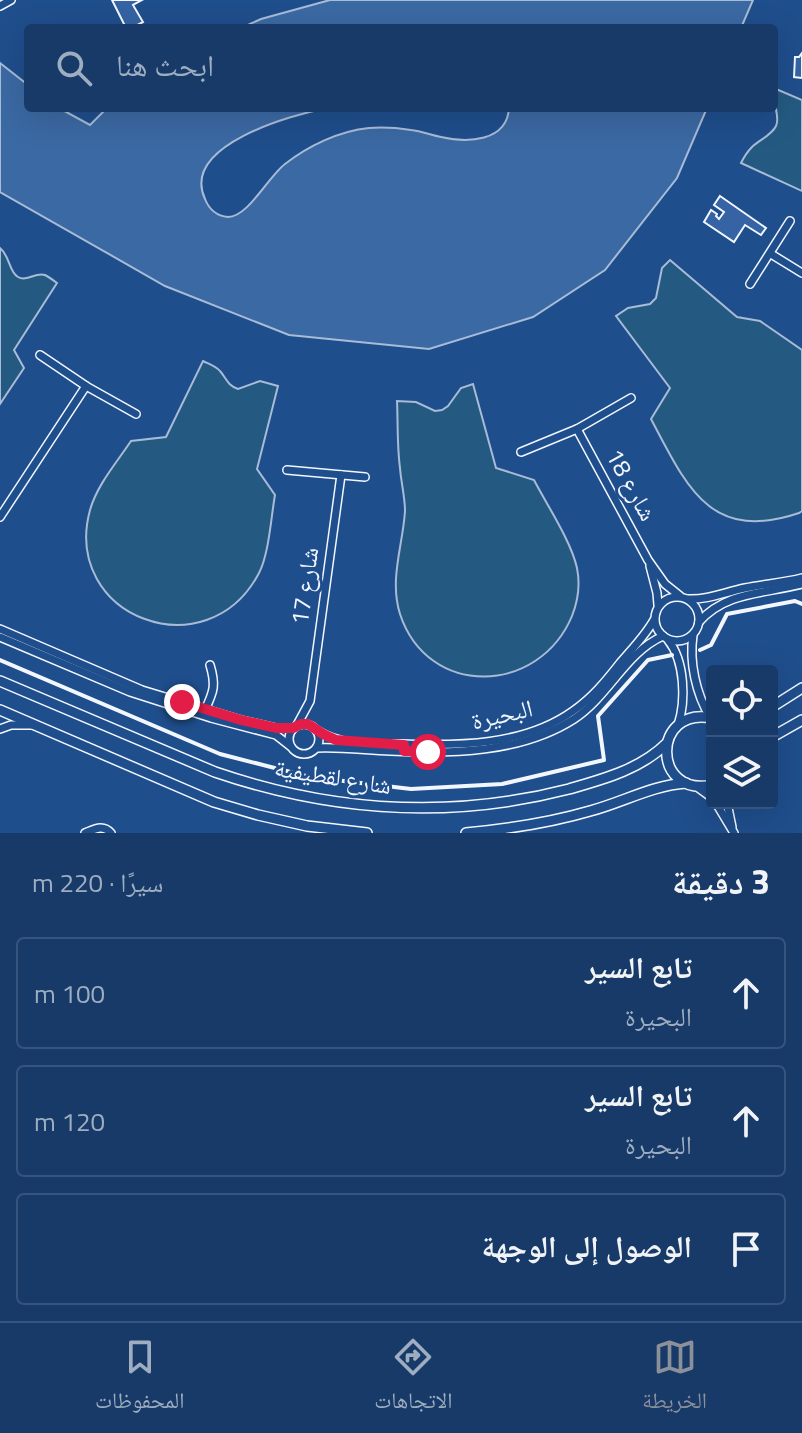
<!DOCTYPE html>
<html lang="ar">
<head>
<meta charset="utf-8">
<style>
  :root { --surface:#173a69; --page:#244571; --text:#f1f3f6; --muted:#9eadc0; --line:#36547d; --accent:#8c9099 }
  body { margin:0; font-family:"Titillium Web","Noto Naskh Arabic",sans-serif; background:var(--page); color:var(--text); direction:rtl }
  .controls { position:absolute; right:24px; bottom:24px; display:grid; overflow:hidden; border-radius:8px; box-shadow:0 8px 32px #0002 }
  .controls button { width:72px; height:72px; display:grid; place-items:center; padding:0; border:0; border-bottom:2px solid var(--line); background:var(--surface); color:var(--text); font:40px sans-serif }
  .stop { position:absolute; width:24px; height:24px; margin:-18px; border:6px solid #e11d48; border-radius:50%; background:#fff }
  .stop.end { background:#e11d48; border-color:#fff; box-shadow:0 2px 8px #0008 }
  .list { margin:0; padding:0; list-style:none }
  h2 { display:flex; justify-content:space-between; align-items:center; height:104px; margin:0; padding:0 32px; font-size:34px }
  h2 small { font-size:26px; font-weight:400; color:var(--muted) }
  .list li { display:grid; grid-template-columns:52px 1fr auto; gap:24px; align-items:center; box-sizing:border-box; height:112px; margin:0 16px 16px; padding:0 16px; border:2px solid var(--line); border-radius:8px }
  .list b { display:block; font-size:30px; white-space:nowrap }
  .list p { margin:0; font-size:26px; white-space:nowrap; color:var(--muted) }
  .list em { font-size:26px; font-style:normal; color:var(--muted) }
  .icon { flex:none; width:44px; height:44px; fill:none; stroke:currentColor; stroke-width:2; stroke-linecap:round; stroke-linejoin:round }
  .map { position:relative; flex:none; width:802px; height:833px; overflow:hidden; direction:ltr }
  .search { position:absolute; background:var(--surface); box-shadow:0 8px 32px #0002; left:24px; right:24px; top:24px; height:88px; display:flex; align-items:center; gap:20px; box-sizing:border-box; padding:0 28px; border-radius:8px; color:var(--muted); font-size:30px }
  .sheet { height:488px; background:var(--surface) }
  nav { display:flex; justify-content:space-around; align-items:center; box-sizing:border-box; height:112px; border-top:2px solid var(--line); background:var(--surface); font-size:22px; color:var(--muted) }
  nav a { display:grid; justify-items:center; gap:4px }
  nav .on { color:var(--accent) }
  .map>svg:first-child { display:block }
</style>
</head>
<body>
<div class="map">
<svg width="802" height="833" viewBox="0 0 802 833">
  <rect width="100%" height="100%" fill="#1f4e8c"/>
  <g fill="#245a82" stroke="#a8bbd7" stroke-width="2">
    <path d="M776,89L802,100V191L741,163C744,157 747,152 752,147C759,140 772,135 776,126C781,116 771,104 776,89Z"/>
    <path d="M0,248C10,256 9,272 18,277C27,282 35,272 45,275C49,277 53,280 57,283L14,350L24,368L0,404Z"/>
    <path d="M670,260L737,317L760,321L802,350V511L799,513C710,543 687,487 651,419L670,388L616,316L628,308L650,304L656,298L662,268Z"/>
    <path d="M203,361C209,364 216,366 220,371C227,379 227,385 238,389L260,381L278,386L257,469L275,495C271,517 269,554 259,573C207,672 61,617 90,510C97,485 117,462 131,441L166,437Z"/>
    <path d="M473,384L496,468L534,480C547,505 571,541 577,568C580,583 578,601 572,616C539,695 428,699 400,614C389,579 403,545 405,511C405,497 401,482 400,468C397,446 398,423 397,401L416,402L435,411L442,410L448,406L461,388Z"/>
  </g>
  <g fill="#3b69a3" stroke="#a8bbd7" stroke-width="2">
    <path d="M330,0H753L741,28H241L261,19Z"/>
    <path d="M0,63L28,85V108H59L90,125L107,108H327C292,115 180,145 205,199C209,209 217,216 228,217C248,217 268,177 285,164C308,146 339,131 369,128C382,127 398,128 411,130C421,131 431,135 441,137C467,143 507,142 509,108H707L677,178L605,270L533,317L429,349L289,335L165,286L0,192Z"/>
  </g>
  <g fill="#3563a3" stroke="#f2f6ff" stroke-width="2">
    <path d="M112,0H142L133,5L143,22L132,28H126Z"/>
    <path d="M802,53V78L794,77L795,57H799Z"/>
    <path d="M720,196L766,228L761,235L745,225L734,242L704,222L711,210L717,214L716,216L719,219L724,212L714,205Z"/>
  </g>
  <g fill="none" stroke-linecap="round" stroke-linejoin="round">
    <defs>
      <g id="minor">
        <path d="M0,6L11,0"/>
        <path d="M771,254L802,273"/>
        <path d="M750,284L790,221"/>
        <path d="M40,355L86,386L136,414"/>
        <path d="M577,429L648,560L665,584L680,596"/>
        <path d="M521,452L577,429L631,398"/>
        <path d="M287,470L365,477"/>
        <path d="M0,517L86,386"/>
        <path d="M650,566L657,593L658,605"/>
        <circle cx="677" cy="619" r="22"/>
        <path d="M688,599C708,600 725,592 745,588C764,584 783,583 802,578"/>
        <path d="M699,622C726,591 765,594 802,584"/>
        <path d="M0,629L142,690L241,720L276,728H293"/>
        <path d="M693,635C689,662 696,694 710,717"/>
        <path d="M0,637L130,692L211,718L276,735L290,746"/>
        <path d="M668,640C685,661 686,701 678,725"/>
        <path d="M205,710C214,691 216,685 210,665"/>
        <circle cx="304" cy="739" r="15"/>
        <path d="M297,725L310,701L341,475"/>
        <path d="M0,729L11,725H33"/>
        <path d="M317,730C340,746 374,744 401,744C458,746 524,746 573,711C592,698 606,681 620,663C632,649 645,636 654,620"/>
        <path d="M317,748C341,747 365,750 390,751C451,754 521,753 574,719C608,697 626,652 663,636"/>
        <path d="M697,787L712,798"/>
        <path d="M716,803L734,833"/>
        <path d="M727,803L732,827"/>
        <path d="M85,833C95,829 103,824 111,833"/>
      </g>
      <g id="tertiary">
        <path d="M0,681L215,772C332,812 449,820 569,789C604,779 641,769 667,743"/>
        <path d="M772,707L802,688"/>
        <path d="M0,710L214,802L258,815L307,826L367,833"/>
        <path d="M712,718C651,706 652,798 712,785"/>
        <path d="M772,737L802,720"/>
        <path d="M466,833C508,829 549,823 590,811C621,803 653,785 686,783"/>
      </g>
    </defs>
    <use href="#minor" stroke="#f2f6ff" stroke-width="10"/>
    <use href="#tertiary" stroke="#f2f6ff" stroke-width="12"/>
    <use href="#minor" stroke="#1f4e8c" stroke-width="7"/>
    <use href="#tertiary" stroke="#1f4e8c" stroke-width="9"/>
    <g stroke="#f2f6ff" stroke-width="4">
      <path d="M700,650L711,645L727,614L795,601L802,604"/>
      <path d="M0,660L220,754L310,777L411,789L502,784L604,760L598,716L648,660L672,655"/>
    </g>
  </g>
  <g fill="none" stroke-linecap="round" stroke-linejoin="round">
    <path stroke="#e11d48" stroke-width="10" d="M182,702L241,720L276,728H293L301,724H308L323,734L336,740L404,745V751L428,752"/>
  </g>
  <g text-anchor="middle" stroke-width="6" stroke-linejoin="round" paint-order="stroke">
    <g font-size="24" fill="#f2f6ff" stroke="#1f4e8c">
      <text transform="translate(631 485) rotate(61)" y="8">شارع 18</text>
      <text transform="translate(305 586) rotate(-82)" y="8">شارع 17</text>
      <text transform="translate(502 715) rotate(-13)" y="8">البحيرة</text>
      <text transform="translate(333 777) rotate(9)" y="8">شارع لقطيفية</text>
    </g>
  </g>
</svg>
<div class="controls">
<button><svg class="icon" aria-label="locate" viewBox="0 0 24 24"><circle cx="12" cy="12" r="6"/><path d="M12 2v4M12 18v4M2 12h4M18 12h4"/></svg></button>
<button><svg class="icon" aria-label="layers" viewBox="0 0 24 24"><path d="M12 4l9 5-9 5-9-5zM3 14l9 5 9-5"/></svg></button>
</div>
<div class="stop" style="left:428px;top:752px"></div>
<div class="stop end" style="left:182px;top:702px"></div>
<div class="search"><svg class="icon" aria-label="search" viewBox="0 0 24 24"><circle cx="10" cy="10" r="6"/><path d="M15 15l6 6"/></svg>ابحث هنا</div>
</div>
<section class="sheet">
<h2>3 دقيقة<small>سيرًا · 220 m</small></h2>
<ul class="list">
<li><svg class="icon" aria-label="ahead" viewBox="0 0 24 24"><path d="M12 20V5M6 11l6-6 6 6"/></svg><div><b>تابع السير</b><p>البحيرة</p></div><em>100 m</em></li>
<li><svg class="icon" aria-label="ahead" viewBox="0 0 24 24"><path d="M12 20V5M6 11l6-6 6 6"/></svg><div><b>تابع السير</b><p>البحيرة</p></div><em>120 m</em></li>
<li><svg class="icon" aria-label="arrive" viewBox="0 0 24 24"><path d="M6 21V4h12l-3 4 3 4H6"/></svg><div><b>الوصول إلى الوجهة</b></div></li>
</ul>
</section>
<nav>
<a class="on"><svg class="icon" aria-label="map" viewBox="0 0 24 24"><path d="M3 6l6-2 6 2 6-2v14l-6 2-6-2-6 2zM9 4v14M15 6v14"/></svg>الخريطة</a>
<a><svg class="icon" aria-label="directions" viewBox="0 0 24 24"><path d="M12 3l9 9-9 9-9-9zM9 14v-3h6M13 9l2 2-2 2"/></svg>الاتجاهات</a>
<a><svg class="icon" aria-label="saved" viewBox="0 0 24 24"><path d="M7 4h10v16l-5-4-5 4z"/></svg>المحفوظات</a>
</nav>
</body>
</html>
